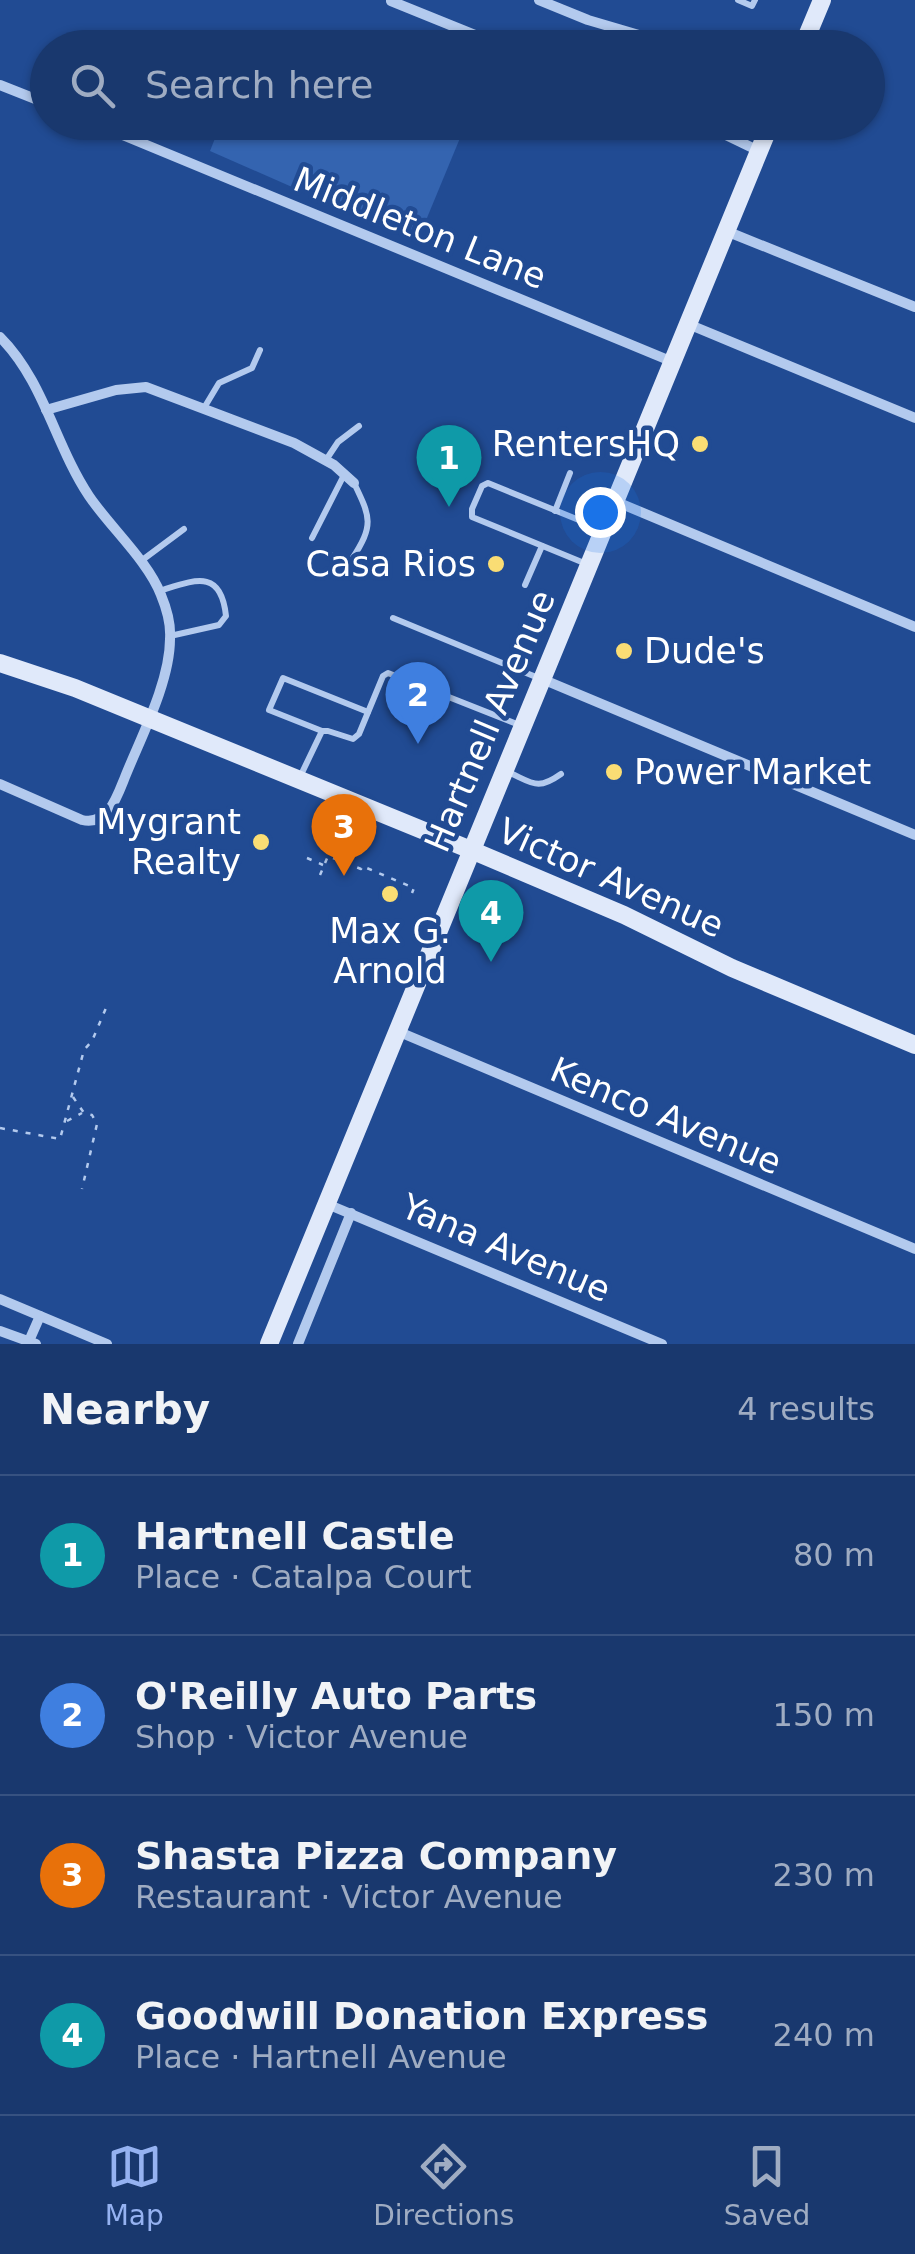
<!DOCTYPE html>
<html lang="en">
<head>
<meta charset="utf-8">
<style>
  :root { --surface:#19386e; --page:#223f73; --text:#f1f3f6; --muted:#9facc2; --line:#375281; --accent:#95b2f1 }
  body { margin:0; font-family:"DejaVu Sans",sans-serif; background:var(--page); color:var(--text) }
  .you { position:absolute; left:600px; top:512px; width:35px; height:35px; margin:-25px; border:8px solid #fff; border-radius:50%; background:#1a73e8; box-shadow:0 0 0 15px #1a73e833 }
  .badge { display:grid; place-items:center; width:65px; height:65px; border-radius:50%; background:var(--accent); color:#fff; font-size:32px; font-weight:700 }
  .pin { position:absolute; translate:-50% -82px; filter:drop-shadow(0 2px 5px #0008) }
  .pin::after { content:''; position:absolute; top:52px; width:35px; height:30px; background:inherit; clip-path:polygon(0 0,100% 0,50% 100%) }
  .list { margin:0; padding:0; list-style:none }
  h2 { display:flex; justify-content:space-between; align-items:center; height:130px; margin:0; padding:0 40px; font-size:42px }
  h2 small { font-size:32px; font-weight:400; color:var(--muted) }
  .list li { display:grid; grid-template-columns:65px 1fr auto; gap:30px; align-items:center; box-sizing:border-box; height:160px; padding:0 40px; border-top:2px solid var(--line) }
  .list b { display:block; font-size:38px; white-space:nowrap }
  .list p { margin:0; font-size:32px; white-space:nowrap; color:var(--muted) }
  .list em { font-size:32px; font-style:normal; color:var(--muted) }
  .icon { flex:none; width:55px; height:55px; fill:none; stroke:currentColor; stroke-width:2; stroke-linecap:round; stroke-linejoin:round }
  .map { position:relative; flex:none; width:915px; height:1344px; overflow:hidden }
  .search { position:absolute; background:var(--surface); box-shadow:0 2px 8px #0004; left:30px; right:30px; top:30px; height:110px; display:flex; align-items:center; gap:25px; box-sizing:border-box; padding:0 35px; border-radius:55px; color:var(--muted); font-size:38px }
  .sheet { height:770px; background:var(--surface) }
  nav { display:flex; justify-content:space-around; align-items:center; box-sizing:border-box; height:140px; border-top:2px solid var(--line); background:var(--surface); font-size:28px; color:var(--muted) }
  nav a { display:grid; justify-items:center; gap:5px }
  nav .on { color:var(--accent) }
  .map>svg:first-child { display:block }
</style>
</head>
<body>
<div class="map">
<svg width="915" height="1344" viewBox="0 0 915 1344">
  <rect width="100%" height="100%" fill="#214b93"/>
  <path fill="#3464b0" d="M455,122L465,126L417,242L210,151L221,123Z"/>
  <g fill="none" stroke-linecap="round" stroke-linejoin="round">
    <g stroke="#b3caee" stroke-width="2.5" stroke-dasharray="5 8" stroke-linecap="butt">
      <path d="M307,858L323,865"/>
      <path d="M320,875L328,856L361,869L362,866L414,888L412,893"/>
      <path d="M73,1097L84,1113L92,1115L97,1124L82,1189"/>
      <path d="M67,1121L82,1113"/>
      <path d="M0,1128L60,1139L84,1050L92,1041L106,1008"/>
    </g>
    <g stroke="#b3caee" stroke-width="6">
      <path d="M738,0L752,6L755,0"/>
      <path d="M204,408L219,383L252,368L260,350"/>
      <path d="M326,460L338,442L359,426"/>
      <path d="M555,511L570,473"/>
      <path d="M312,538L344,475"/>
      <path d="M325,553L343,560L352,559C374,525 371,518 354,483"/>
      <path d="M141,561L184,529"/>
      <path d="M589,565L472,517V509L482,486L488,483L601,529"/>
      <path d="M525,585L542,546"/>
      <path d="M159,591C195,580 221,568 226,616L219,625L170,636"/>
      <path d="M393,618L541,679"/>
      <path d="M322,731L269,710L283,678L368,712"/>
      <path d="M508,772C533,783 537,791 561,774"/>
      <path d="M299,779L322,731H328L353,739L359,734L383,676L388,673L522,726"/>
    </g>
    <g stroke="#b3caee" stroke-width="10">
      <path d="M539,0L588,20L683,48"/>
      <path d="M391,1L507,48"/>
      <path d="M0,85L48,104"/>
      <path d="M91,122L673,362"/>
      <path d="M699,122L759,151"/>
      <path d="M726,231L915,307"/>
      <path d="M688,324L915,418"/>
      <path d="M0,337C44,381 55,445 89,496C110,527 148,561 161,595C166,607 171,625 170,639C170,682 141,737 125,777C117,797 108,826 82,820L0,784"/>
      <path d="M46,410L116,390L146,387L294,443L334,465L354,483"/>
      <path d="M617,502L915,627"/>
      <path d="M542,679L915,835"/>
      <path d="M397,1031L915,1249"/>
      <path d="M327,1204L662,1344"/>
      <path d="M0,1299L107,1344"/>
      <path d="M0,1331L36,1344"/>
      <path d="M29,1341L40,1316"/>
      <path d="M298,1344L351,1213"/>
    </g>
    <g stroke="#e0e9fa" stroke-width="18">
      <path d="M802,48L822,0"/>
      <path d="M0,663L75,688L471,850L624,915L732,968L915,1045"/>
      <path d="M269,1344L771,122"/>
    </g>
  </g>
  <g fill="#fadd74" stroke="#214b93" stroke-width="4">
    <circle cx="700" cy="444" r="10"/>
    <circle cx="496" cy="564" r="10"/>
    <circle cx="624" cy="651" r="10"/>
    <circle cx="614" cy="772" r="10"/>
    <circle cx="261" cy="842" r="10"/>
    <circle cx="390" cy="894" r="10"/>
  </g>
  <g text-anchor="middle" stroke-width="9" stroke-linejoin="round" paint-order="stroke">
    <g font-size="35" fill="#fff" stroke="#214b93">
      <text transform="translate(420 228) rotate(22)" y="12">Middleton Lane</text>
      <text transform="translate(490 721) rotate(-67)" y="12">Hartnell Avenue</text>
      <text transform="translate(611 878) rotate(24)" y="12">Victor Avenue</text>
      <text transform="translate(666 1116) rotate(23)" y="12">Kenco Avenue</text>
      <text transform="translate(506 1248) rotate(23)" y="12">Yana Avenue</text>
    </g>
    <g font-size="35" fill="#fff" stroke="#214b93" text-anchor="end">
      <text x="680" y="456">RentersHQ</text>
      <text x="476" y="576">Casa Rios</text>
      <text x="644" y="663" text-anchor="start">Dude's</text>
      <text x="634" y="784" text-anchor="start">Power Market</text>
      <text x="241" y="834">Mygrant<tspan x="241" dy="40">Realty</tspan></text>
      <text x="390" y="943" text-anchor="middle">Max G.<tspan x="390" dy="40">Arnold</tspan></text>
    </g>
  </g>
</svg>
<div class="you"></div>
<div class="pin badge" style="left:449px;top:507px;background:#0f9aa8">1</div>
<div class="pin badge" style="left:418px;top:744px;background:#3f7fe0">2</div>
<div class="pin badge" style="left:344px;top:876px;background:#e8710a">3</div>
<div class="pin badge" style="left:491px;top:962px;background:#0f9aa8">4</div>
<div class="search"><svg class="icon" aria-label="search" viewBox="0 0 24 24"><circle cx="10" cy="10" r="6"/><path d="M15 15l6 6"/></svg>Search here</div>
</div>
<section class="sheet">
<h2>Nearby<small>4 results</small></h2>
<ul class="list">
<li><span class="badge" style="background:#0f9aa8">1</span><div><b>Hartnell Castle</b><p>Place · Catalpa Court</p></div><em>80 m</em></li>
<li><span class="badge" style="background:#3f7fe0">2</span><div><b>O'Reilly Auto Parts</b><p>Shop · Victor Avenue</p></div><em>150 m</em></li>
<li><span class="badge" style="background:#e8710a">3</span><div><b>Shasta Pizza Company</b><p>Restaurant · Victor Avenue</p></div><em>230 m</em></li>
<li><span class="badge" style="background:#0f9aa8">4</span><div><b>Goodwill Donation Express</b><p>Place · Hartnell Avenue</p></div><em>240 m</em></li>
</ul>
</section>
<nav>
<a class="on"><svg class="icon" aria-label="map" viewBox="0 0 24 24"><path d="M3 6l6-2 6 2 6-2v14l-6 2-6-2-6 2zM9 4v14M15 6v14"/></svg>Map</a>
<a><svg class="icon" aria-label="directions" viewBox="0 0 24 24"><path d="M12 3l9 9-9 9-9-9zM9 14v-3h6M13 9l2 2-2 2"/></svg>Directions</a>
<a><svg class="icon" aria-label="saved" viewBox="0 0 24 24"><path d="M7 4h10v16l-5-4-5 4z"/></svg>Saved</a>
</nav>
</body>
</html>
